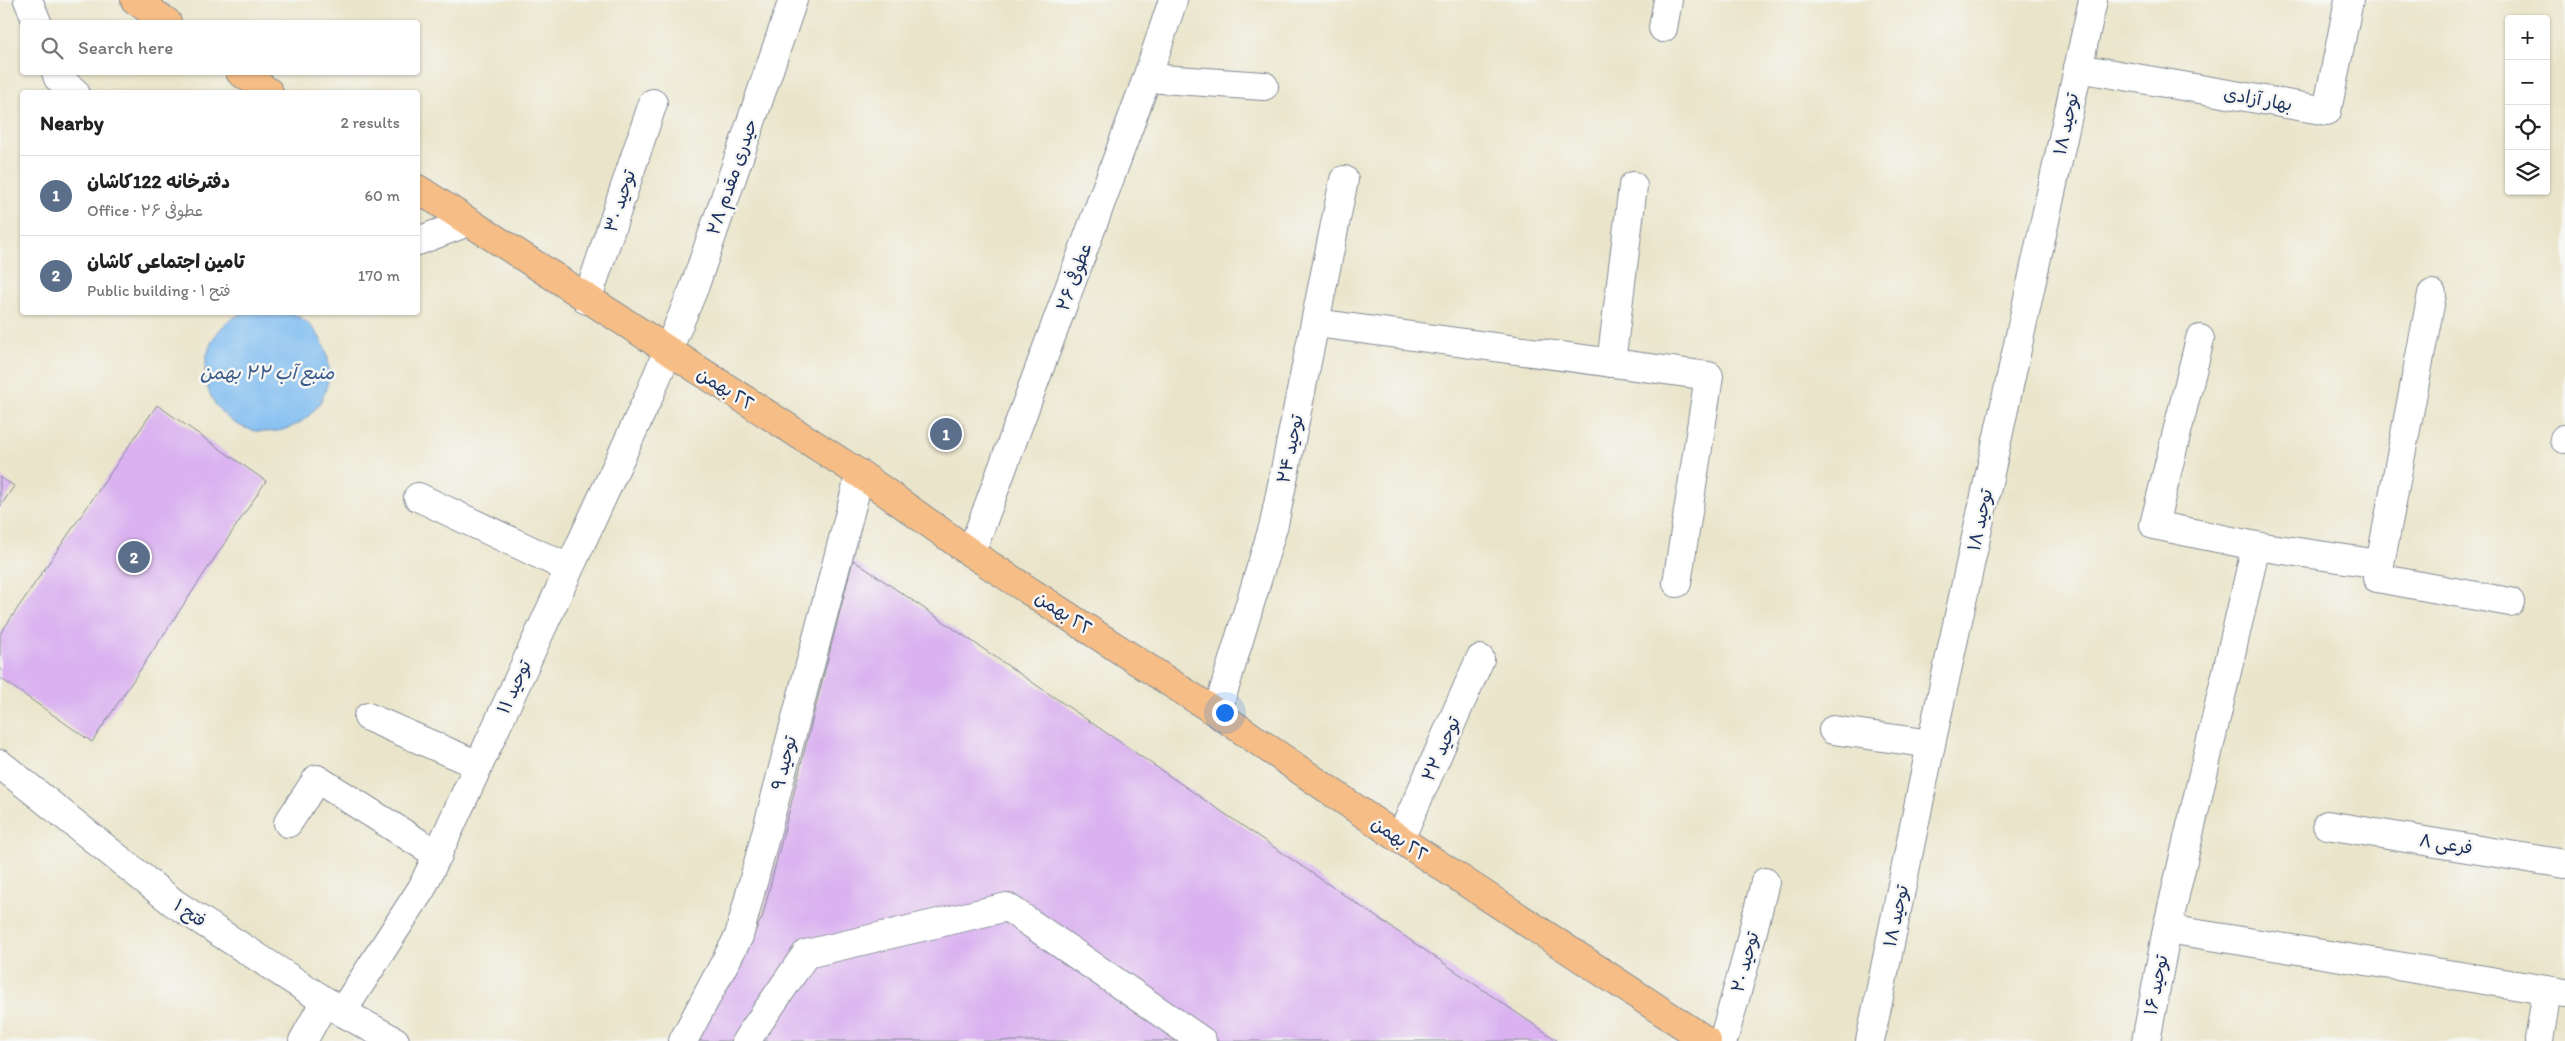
<!DOCTYPE html>
<html lang="en">
<head>
<meta charset="utf-8">
<style>
  :root { --surface:#fff; --page:#f6f6f6; --text:#222; --muted:#767676; --line:#e0e0e0; --accent:#1f6fb2 }
  body { margin:0; font-family:Itim,"Playpen Sans Arabic",sans-serif; background:var(--page); color:var(--text) }
  .controls { position:absolute; right:15px; top:15px; display:grid; overflow:hidden; border-radius:5px; box-shadow:0 1px 4px #0004 }
  .controls button { width:45px; height:45px; display:grid; place-items:center; padding:0; border:0; border-bottom:1px solid var(--line); background:var(--surface); color:var(--text); font:25px sans-serif }
  .you { position:absolute; left:1224px; top:712px; width:18px; height:18px; margin:-12px; border:4px solid #fff; border-radius:50%; background:#1a73e8; box-shadow:0 0 0 8px #1a73e833 }
  .badge { display:grid; place-items:center; width:32px; height:32px; border-radius:50%; background:var(--accent); color:#fff; font-size:16px; font-weight:700 }
  .pin { position:absolute; translate:-50% -50%; border:2px solid #fff; box-shadow:0 1px 5px #0006 }
  .list { margin:0; padding:0; list-style:none }
  h2 { display:flex; justify-content:space-between; align-items:center; height:65px; margin:0; padding:0 20px; font-size:21px }
  h2 small { font-size:16px; font-weight:400; color:var(--muted) }
  .list li { display:grid; grid-template-columns:32px 1fr auto; gap:15px; align-items:center; box-sizing:border-box; height:80px; padding:0 20px; border-top:1px solid var(--line) }
  .list b { display:block; font-size:19px; white-space:nowrap }
  .list p { margin:0; font-size:16px; white-space:nowrap; color:var(--muted) }
  .list em { font-size:16px; font-style:normal; color:var(--muted) }
  .icon { flex:none; width:28px; height:28px; fill:none; stroke:currentColor; stroke-width:2; stroke-linecap:round; stroke-linejoin:round }
  .map { position:relative; flex:none; width:2565px; height:1041px; overflow:hidden }
  .search { position:absolute; background:var(--surface); box-shadow:0 1px 4px #0004; left:20px; top:20px; width:400px; height:55px; display:flex; align-items:center; gap:12px; box-sizing:border-box; padding:0 18px; border-radius:5px; color:var(--muted); font-size:19px }
  .panel { position:absolute; background:var(--surface); box-shadow:0 1px 4px #0004; left:20px; top:90px; width:400px; height:225px; border-radius:5px }
  .map>svg:first-child { display:block }
</style>
</head>
<body>
<div class="map">
<svg width="2565" height="1041" viewBox="0 0 2565 1041">
  <rect width="100%" height="100%" fill="#f6f6f2"/>
  <filter id="ink" filterUnits="userSpaceOnUse"><feTurbulence type="fractalNoise" baseFrequency=".02" numOctaves="2"/><feDisplacementMap in="SourceGraphic" scale="10" xChannelSelector="R" yChannelSelector="G"/><feConvolveMatrix kernelMatrix="1 2 1 2 8 2 1 2 1" color-interpolation-filters="sRGB"/></filter>
  <filter id="wash" filterUnits="userSpaceOnUse"><feTurbulence type="fractalNoise" baseFrequency=".0096" numOctaves="4" result="noise"/><feDisplacementMap in="SourceGraphic" scale="20" xChannelSelector="R" yChannelSelector="G"/><feGaussianBlur stdDeviation="1.12" result="paint"/><feColorMatrix in="noise" values="0 0 0 0 0 0 0 0 0 0 0 0 0 0 0 0 0 1.4 0 .05"/><feComposite in="paint" operator="in"/></filter>
  <g filter="url(#wash)">
    <rect width="100%" height="100%" fill="#eae5ca"/>
    <circle fill="#7ebcf1" stroke="#4c76a8" cx="267" cy="370" r="62"/>
    <g id="blocks">
      <g fill="#dab2f0">
        <path d="M157,405L266,481L92,742L0,678V634Z"/>
        <path d="M0,477L14,486L0,507Z"/>
        <path d="M853,560L1558,1041H695L762,918Z"/>
      </g>
    </g>
  </g>
  <g filter="url(#ink)">
    <use href="#blocks" fill-opacity="0" stroke="#828a94" stroke-width="1"/>
    <g fill="none" stroke-linecap="round" stroke-linejoin="round">
      <defs>
        <g id="minor">
          <path d="M28,0L37,22"/>
          <path d="M1663,28L1668,0"/>
          <path d="M2078,68L2327,111L2349,0"/>
          <path d="M56,72L58,78L75,92"/>
          <path d="M1147,78L1264,86"/>
          <path d="M418,241L468,222"/>
          <path d="M587,300L653,103"/>
          <path d="M1316,323L1709,376L1677,583"/>
          <path d="M2200,339L2154,525L2256,546L2380,564L2432,294"/>
          <path d="M1611,363L1633,186"/>
          <path d="M2564,439H2565"/>
          <path d="M418,497L568,568"/>
          <path d="M971,553L1147,78L1173,0"/>
          <path d="M2380,564L2377,578L2510,602"/>
          <path d="M1217,713L1274,524L1344,180"/>
          <path d="M368,717L478,765"/>
          <path d="M1833,730L1931,744"/>
          <path d="M0,764L174,903L342,1012L395,1041"/>
          <path d="M288,823L317,779L438,855"/>
          <path d="M2327,825L2565,864"/>
          <path d="M1400,839L1480,659"/>
          <path d="M2167,929L2565,993"/>
          <path d="M342,1012L422,888L648,398L694,288L793,0"/>
          <path d="M303,1041L325,1001"/>
          <path d="M683,1041L739,936L860,474"/>
          <path d="M746,1041L806,954L1007,907L1202,1041"/>
          <path d="M1723,1041L1745,963L1765,882"/>
          <path d="M1870,1041L1931,744L2093,0"/>
          <path d="M2146,1041L2167,929L2256,546"/>
          <path d="M2539,1041L2547,990"/>
        </g>
        <g id="major">
          <path d="M135,0L167,22"/>
          <path d="M240,72L269,92"/>
          <path d="M418,189L860,474L971,553L1217,713L1400,839L1707,1041"/>
        </g>
      </defs>
      <use href="#minor" stroke="#828a94" stroke-width="30"/>
      <use href="#major" stroke="#828a94" stroke-width="30"/>
      <use href="#minor" stroke="#fff" stroke-width="28"/>
      <use href="#major" stroke="#f6be86" stroke-width="28"/>
    </g>
  </g>
  <g text-anchor="middle" stroke-width="5" stroke-linejoin="round" paint-order="stroke">
    <g font-size="18" fill="#1b2f5e" stroke="#f6f6f2">
      <text transform="translate(2258 99) rotate(10)" y="6">بهار آزادی</text>
      <text transform="translate(2066 124) rotate(-78)" y="6">توحید ۱۸</text>
      <text transform="translate(732 177) rotate(-71)" y="6">حیدری مقدم ۲۸</text>
      <text transform="translate(620 201) rotate(-72)" y="6">توحید ۳۰</text>
      <text transform="translate(1074 277) rotate(-70)" y="6">عطوفی ۲۶</text>
      <text transform="translate(726 389) rotate(32)" y="6">٢٢ بهمن</text>
      <text transform="translate(1290 449) rotate(-78)" y="6">توحید ۲۴</text>
      <text transform="translate(1980 520) rotate(-78)" y="6">توحید ۱۸</text>
      <text transform="translate(1064 613) rotate(33)" y="6">٢٢ بهمن</text>
      <text transform="translate(514 687) rotate(-65)" y="6">توحید ۱۱</text>
      <text transform="translate(1441 749) rotate(-66)" y="6">توحید ۲۲</text>
      <text transform="translate(784 763) rotate(-76)" y="6">توحید ۹</text>
      <text transform="translate(1400 839) rotate(34)" y="6">٢٢ بهمن</text>
      <text transform="translate(2446 844) rotate(9)" y="6">فرعی ۸</text>
      <text transform="translate(190 913) rotate(34)" y="6">فتح ۱</text>
      <text transform="translate(1896 916) rotate(-78)" y="6">توحید ۱۸</text>
      <text transform="translate(1745 962) rotate(-75)" y="6">توحید ۲۰</text>
      <text transform="translate(2156 985) rotate(-79)" y="6">توحید ۱۶</text>
    </g>
    <g font-size="19" font-style="italic" fill="#39598a" stroke="#f6f6f2">
      <text x="267" y="379">منبع آب ۲۲ بهمن</text>
    </g>
  </g>
</svg>
<div class="controls">
<button>+</button>
<button>−</button>
<button><svg class="icon" aria-label="locate" viewBox="0 0 24 24"><circle cx="12" cy="12" r="6"/><path d="M12 2v4M12 18v4M2 12h4M18 12h4"/></svg></button>
<button><svg class="icon" aria-label="layers" viewBox="0 0 24 24"><path d="M12 4l9 5-9 5-9-5zM3 14l9 5 9-5"/></svg></button>
</div>
<div class="you"></div>
<div class="pin badge" style="left:946px;top:434px;background:#5c6f8a">1</div>
<div class="pin badge" style="left:134px;top:557px;background:#5c6f8a">2</div>
<div class="search"><svg class="icon" aria-label="search" viewBox="0 0 24 24"><circle cx="10" cy="10" r="6"/><path d="M15 15l6 6"/></svg>Search here</div>
<section class="panel">
<h2>Nearby<small>2 results</small></h2>
<ul class="list">
<li><span class="badge" style="background:#5c6f8a">1</span><div><b>دفترخانه 122کاشان</b><p>Office · عطوفی ۲۶</p></div><em>60 m</em></li>
<li><span class="badge" style="background:#5c6f8a">2</span><div><b>تامین اجتماعی کاشان</b><p>Public building · فتح ۱</p></div><em>170 m</em></li>
</ul>
</section>
</div>
</body>
</html>
